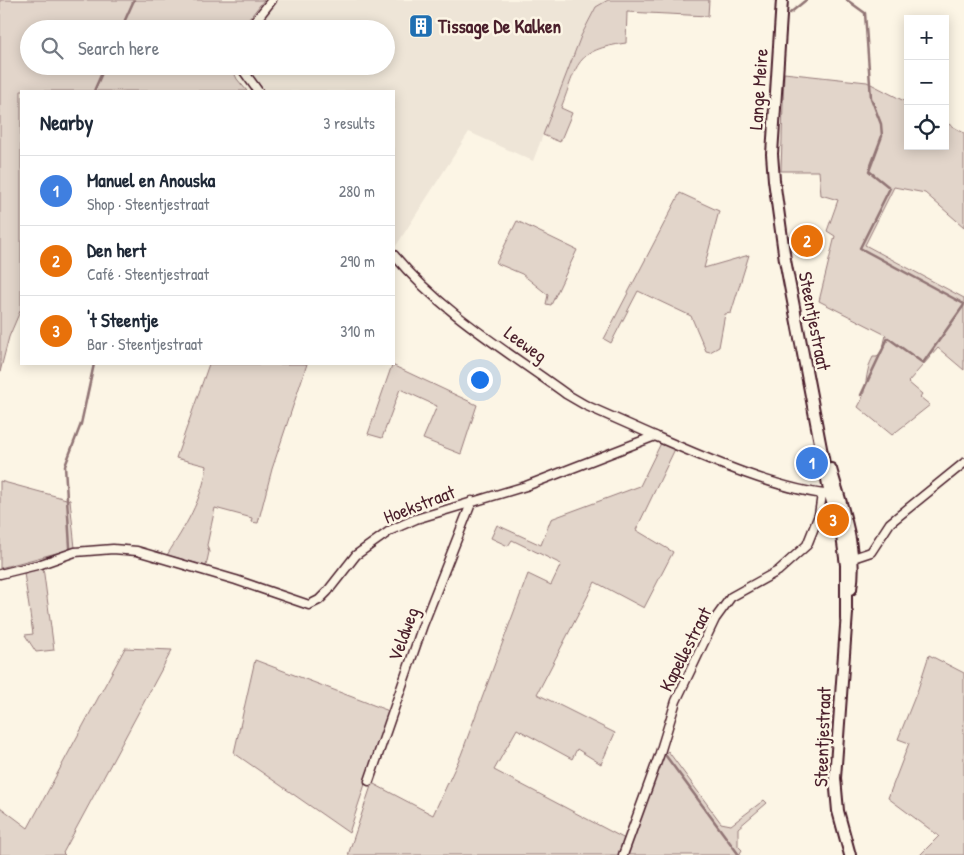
<!DOCTYPE html>
<html lang="en">
<head>
<meta charset="utf-8">
<style>
  :root { --surface:#fff; --page:#f2f2f3; --text:#1f2937; --muted:#747a83; --line:#e0e1e3; --accent:#1f6fb2 }
  body { margin:0; font-family:"Patrick Hand",sans-serif; background:var(--page); color:var(--text) }
  .controls { position:absolute; right:15px; top:15px; display:grid; overflow:hidden; border-radius:0px; box-shadow:0 2px 12px #0003 }
  .controls button { width:45px; height:45px; display:grid; place-items:center; padding:0; border:0; border-bottom:1px solid var(--line); background:var(--surface); color:var(--text); font:25px sans-serif }
  .you { position:absolute; left:479px; top:379px; width:18px; height:18px; margin:-12px; border:4px solid #fff; border-radius:50%; background:#1a73e8; box-shadow:0 0 0 8px #1a73e833 }
  .badge { display:grid; place-items:center; width:32px; height:32px; border-radius:50%; background:var(--accent); color:#fff; font-size:16px; font-weight:700 }
  .pin { position:absolute; translate:-50% -50%; border:2px solid #fff; box-shadow:0 1px 5px #0006 }
  .list { margin:0; padding:0; list-style:none }
  h2 { display:flex; justify-content:space-between; align-items:center; height:65px; margin:0; padding:0 20px; font-size:21px }
  h2 small { font-size:16px; font-weight:400; color:var(--muted) }
  .list li { display:grid; grid-template-columns:32px 1fr auto; gap:15px; align-items:center; box-sizing:border-box; height:70px; padding:0 20px; border-top:1px solid var(--line) }
  .list b { display:block; font-size:19px; white-space:nowrap }
  .list p { margin:0; font-size:16px; white-space:nowrap; color:var(--muted) }
  .list em { font-size:16px; font-style:normal; color:var(--muted) }
  .icon { flex:none; width:28px; height:28px; fill:none; stroke:currentColor; stroke-width:2; stroke-linecap:round; stroke-linejoin:round }
  .map { position:relative; flex:none; width:964px; height:855px; overflow:hidden }
  .search { position:absolute; background:var(--surface); box-shadow:0 2px 12px #0003; left:20px; top:20px; width:375px; height:55px; display:flex; align-items:center; gap:12px; box-sizing:border-box; padding:0 18px; border-radius:28px; color:var(--muted); font-size:19px }
  .panel { position:absolute; background:var(--surface); box-shadow:0 2px 12px #0003; left:20px; top:90px; width:375px; height:275px; border-radius:0px }
  .map>svg:first-child { display:block }
</style>
</head>
<body>
<div class="map">
<svg width="964" height="855" viewBox="0 0 964 855">
  <rect width="100%" height="100%" fill="#fcf5e5"/>
  <filter id="ink" filterUnits="userSpaceOnUse"><feTurbulence type="fractalNoise" baseFrequency=".02" numOctaves="2"/><feDisplacementMap in="SourceGraphic" scale="10" xChannelSelector="R" yChannelSelector="G"/><feConvolveMatrix kernelMatrix="1 2 1 2 8 2 1 2 1" color-interpolation-filters="sRGB"/></filter>
  <g filter="url(#ink)">
    <path fill="#eee5d7" d="M278,0H608L596,7L581,36L533,161L469,132L394,249V91H265L246,66H386V29H255Z"/>
    <g fill="#e2d5ca" stroke="#967a7a">
      <path d="M0,0H264L241,29H29V66H231L237,79L247,91H21V309L9,337L0,372Z"/>
      <path d="M608,0H709L708,16L627,12L626,43C574,50 578,64 561,108L572,113L560,142L543,135L581,36L596,7Z"/>
      <path d="M784,73L867,82L908,103V146H945V122L964,133V227L925,193L894,187L865,245L964,298V370L938,348L908,382L922,394L920,397L930,405L892,435L858,407C868,392 864,372 873,357H877L883,348L886,335L819,301L835,236L827,231L838,200L821,195L819,171H781Z"/>
      <path d="M680,193L719,211L704,268L749,255L731,313L725,314L719,347L710,352L706,351L691,316L638,291L611,343L604,339Z"/>
      <path d="M517,221L577,250L551,305L546,304L548,295L522,274L496,263Z"/>
      <path d="M209,364H307L272,469L258,523L251,522L252,518L215,508L207,545L209,552L206,566L167,555C185,527 202,500 207,466L176,458Z"/>
      <path d="M392,365L477,405L461,454L423,439L437,406L400,389L382,438L368,434Z"/>
      <path d="M661,443L675,449L636,530L673,552L644,608L595,582L537,694L615,733L601,764L577,749L572,759L517,729L494,770L625,839L619,855H348L372,783L433,815L461,755L528,574L551,585L561,564L512,540L508,546L491,538L497,525L541,545L551,519L640,486Z"/>
      <path d="M0,481L70,500L75,548L0,568Z"/>
      <path d="M43,567L54,650L36,652L25,635L33,634L24,573Z"/>
      <path d="M125,648L172,650L63,853L65,855H0V807L28,828Z"/>
      <path d="M929,655L964,673V855H920L939,836L888,798L909,743L898,739L918,689Z"/>
      <path d="M255,660L389,711L349,833L234,753Z"/>
      <path d="M668,751L721,823L731,825L764,800L767,803L738,828V846L742,850L739,855H626L663,755Z"/>
    </g>
    <g fill="none" stroke-linecap="round" stroke-linejoin="round">
      <g stroke="#917474" stroke-width="2.5">
        <path d="M847,0L865,13L871,98L881,124L882,136L869,171L890,188L860,248L964,304"/>
        <path d="M790,13L806,0"/>
        <path d="M121,29L134,0"/>
        <path d="M94,91L105,66"/>
        <path d="M861,395L888,338L923,363L964,305"/>
        <path d="M70,547L65,466L81,424L94,364"/>
        <path d="M666,756L739,855"/>
      </g>
      <defs>
        <g id="street">
          <path d="M249,29L272,0"/>
          <path d="M240,66L258,91"/>
          <path d="M394,255C441,312 507,351 566,394L585,405L655,436"/>
          <path d="M847,560L871,552L890,523L964,463"/>
          <path d="M0,574L41,564L75,552L113,549L137,551L236,580L309,605L319,600L327,592L356,555L391,530L416,519L526,486L655,436C703,457 782,492 834,495"/>
          <path d="M369,781L423,625L472,501"/>
          <path d="M623,855L659,756L676,701L715,619L731,597L778,571L807,545L819,515L822,494"/>
        </g>
        <g id="secondary">
          <path d="M782,0L772,154L774,180L785,260L830,495L842,536L846,565V619"/>
          <path d="M831,469C842,509 858,547 851,589"/>
          <path d="M847,613L835,778L838,811L850,855"/>
        </g>
      </defs>
      <use href="#street" stroke="#4a1f2b" stroke-width="11"/>
      <use href="#secondary" stroke="#4a1f2b" stroke-width="14"/>
      <use href="#street" stroke="#fcf5e5" stroke-width="8"/>
      <use href="#secondary" stroke="#fcf5e5" stroke-width="10"/>
    </g>
  </g>
  <defs>
    <symbol id="building-square" viewBox="-11 -11 22 22"><rect x="-9" y="-9" width="18" height="18" rx="4" fill="#1f6fb2" stroke="#fcf5e5"/><path d="M-4-6H4V6H1V3H-1V6H-4ZM-2.5-4.3h1.7v1.8h-1.7ZM.8-4.3h1.7v1.8H.8ZM-2.5-1h1.7V.8h-1.7ZM.8-1h1.7V.8H.8Z" fill="#fff"/></symbol>
  </defs>
  <g fill-rule="evenodd">
    <use href="#building-square" x="407" y="12" width="28" height="28"/>
  </g>
  <g text-anchor="middle" stroke-width="5" stroke-linejoin="round" paint-order="stroke">
    <g font-size="19" font-weight="bold" fill="#4a1f2b" stroke="#fcf5e5" text-anchor="start">
      <text x="438" y="33">Tissage De Kalken</text>
    </g>
    <g font-size="19" fill="#4a1f2b" stroke="#fcf5e5">
      <text transform="translate(758 89) rotate(-86)" y="7">Lange Meire</text>
      <text transform="translate(815 321) rotate(79)" y="7">Steentjestraat</text>
      <text transform="translate(526 344) rotate(36)" y="7">Leeweg</text>
      <text transform="translate(419 504) rotate(-21)" y="7">Hoekstraat</text>
      <text transform="translate(403 634) rotate(-70)" y="7">Veldweg</text>
      <text transform="translate(685 649) rotate(-63)" y="7">Kapellestraat</text>
      <text transform="translate(822 737) rotate(-88)" y="7">Steentjestraat</text>
    </g>
  </g>
</svg>
<div class="controls">
<button>+</button>
<button>−</button>
<button><svg class="icon" aria-label="locate" viewBox="0 0 24 24"><circle cx="12" cy="12" r="6"/><path d="M12 2v4M12 18v4M2 12h4M18 12h4"/></svg></button>
</div>
<div class="you"></div>
<div class="pin badge" style="left:812px;top:463px;background:#3f7fe0">1</div>
<div class="pin badge" style="left:807px;top:241px;background:#e8710a">2</div>
<div class="pin badge" style="left:833px;top:520px;background:#e8710a">3</div>
<div class="search"><svg class="icon" aria-label="search" viewBox="0 0 24 24"><circle cx="10" cy="10" r="6"/><path d="M15 15l6 6"/></svg>Search here</div>
<section class="panel">
<h2>Nearby<small>3 results</small></h2>
<ul class="list">
<li><span class="badge" style="background:#3f7fe0">1</span><div><b>Manuel en Anouska</b><p>Shop · Steentjestraat</p></div><em>280 m</em></li>
<li><span class="badge" style="background:#e8710a">2</span><div><b>Den hert</b><p>Café · Steentjestraat</p></div><em>290 m</em></li>
<li><span class="badge" style="background:#e8710a">3</span><div><b>'t Steentje</b><p>Bar · Steentjestraat</p></div><em>310 m</em></li>
</ul>
</section>
</div>
</body>
</html>
